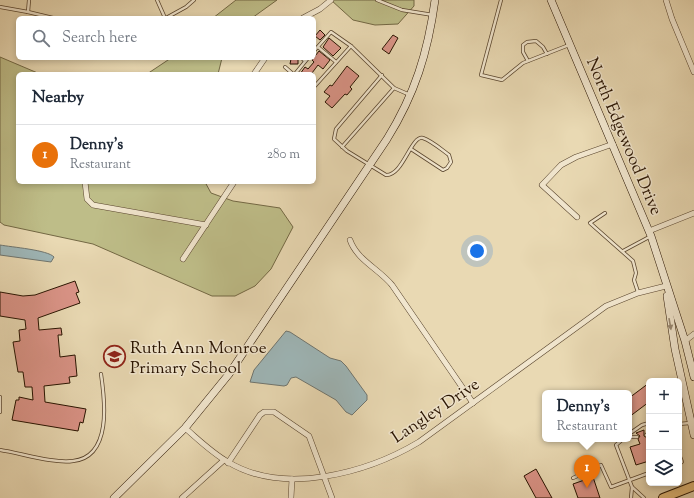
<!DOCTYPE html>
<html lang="en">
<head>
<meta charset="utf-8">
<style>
  :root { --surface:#fff; --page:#f6f6f7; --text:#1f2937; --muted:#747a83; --line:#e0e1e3; --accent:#8f2418 }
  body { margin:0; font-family:"Sorts Mill Goudy",serif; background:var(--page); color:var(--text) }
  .controls { position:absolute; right:12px; bottom:12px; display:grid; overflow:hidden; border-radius:6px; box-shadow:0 2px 6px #0003 }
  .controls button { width:36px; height:36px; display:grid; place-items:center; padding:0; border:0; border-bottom:1px solid var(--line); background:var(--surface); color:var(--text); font:20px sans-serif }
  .you { position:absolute; left:477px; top:251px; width:14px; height:14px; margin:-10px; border:3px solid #fff; border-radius:50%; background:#1a73e8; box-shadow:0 0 0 6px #1a73e833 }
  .badge { display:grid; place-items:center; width:26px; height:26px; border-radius:50%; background:var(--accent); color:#fff; font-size:13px; font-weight:700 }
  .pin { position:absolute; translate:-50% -33px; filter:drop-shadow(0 1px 2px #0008) }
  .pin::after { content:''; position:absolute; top:21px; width:14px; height:12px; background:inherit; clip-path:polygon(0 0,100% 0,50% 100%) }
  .popup { position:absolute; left:542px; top:390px; width:90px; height:52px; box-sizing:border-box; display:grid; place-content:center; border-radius:6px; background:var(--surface); filter:drop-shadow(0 1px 3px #0005); font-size:13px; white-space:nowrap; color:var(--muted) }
  .popup b { font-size:15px; color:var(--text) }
  .popup::after { content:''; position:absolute; left:50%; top:100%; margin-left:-8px; border:8px solid transparent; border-top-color:var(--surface) }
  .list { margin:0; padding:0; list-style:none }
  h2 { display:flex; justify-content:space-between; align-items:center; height:52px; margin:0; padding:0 16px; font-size:17px }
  h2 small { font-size:13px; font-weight:400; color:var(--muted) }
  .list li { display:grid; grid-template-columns:26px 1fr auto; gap:12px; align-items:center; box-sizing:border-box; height:60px; padding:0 16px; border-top:1px solid var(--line) }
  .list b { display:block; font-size:15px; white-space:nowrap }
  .list p { margin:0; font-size:13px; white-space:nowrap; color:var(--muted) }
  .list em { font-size:13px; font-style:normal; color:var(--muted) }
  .icon { flex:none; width:22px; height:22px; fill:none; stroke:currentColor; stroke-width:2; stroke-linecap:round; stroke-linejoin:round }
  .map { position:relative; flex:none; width:694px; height:498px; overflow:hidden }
  .search { position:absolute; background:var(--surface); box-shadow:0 2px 6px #0003; left:16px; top:16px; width:300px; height:44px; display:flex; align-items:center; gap:10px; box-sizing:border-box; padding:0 14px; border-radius:6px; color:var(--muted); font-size:15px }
  .panel { position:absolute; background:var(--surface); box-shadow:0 2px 6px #0003; left:16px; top:72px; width:300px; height:112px; border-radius:6px }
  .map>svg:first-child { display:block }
</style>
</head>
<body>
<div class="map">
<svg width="694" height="498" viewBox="0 0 694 498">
  <rect width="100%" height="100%" fill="#e9d9b3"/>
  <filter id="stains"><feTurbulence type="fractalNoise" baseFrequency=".005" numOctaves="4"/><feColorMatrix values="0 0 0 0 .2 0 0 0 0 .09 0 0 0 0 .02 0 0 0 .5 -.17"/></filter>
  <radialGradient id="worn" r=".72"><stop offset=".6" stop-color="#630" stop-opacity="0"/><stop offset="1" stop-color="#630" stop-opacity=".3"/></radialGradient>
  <g fill="#bebd88" stroke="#736844">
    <path d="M236,0H277L252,18H213Z"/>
    <path d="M331,0H414V6L398,24L375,25L353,20Z"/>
    <path d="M0,57L40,74H18V182H205L211,193L233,201L280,208L293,227L271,269L255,286L235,296H212L93,244L4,225L0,222Z"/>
    <path d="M171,58H222L218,74H147Z"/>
  </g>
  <g fill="#9eb7b9" stroke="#6f756f">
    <path d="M0,245C11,247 48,250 54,257L51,262L0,255Z"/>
    <path d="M286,331L290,332L330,358L341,361L346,366L367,395V400L352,415L346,412L336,400L296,377L291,378L287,385L284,386L250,382L254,370Z"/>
  </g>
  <g fill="#db9488" stroke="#281300">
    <path d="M320,30L325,35L320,40L315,36Z"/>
    <path d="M393,35L398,38L389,54L382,49Z"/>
    <path d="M329,38L341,48L333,56L323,47Z"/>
    <path d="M319,51L330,60L323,69L318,65L312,73L314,74H300L305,67L308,69L314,62L312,60Z"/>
    <path d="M291,59H298V64H290Z"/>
    <path d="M347,66L359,76L350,87L352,89L347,95L345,94L332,108L325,102L330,96L324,92L330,85L332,86Z"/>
    <path d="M75,281L79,292L76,293L80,303L38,318L39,330L61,328L62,335H58L60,357L75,355L77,376L69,377L70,383L44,386L45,402L86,409L83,423L80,422L78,431L12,420L16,400H19V397L33,400L32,387H25L23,372H18L13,342L20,341L19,330L26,329L25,320L0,316V292L23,296L35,295Z"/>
    <path d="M649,383V402L629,417V398Z"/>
    <path d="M644,430V436L649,439V461L636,465L630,447L640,444L638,439L640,436L636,433Z"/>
    <path d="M536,469L552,498H536L524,476Z"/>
    <path d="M593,477L600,498H578L573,484Z"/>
  </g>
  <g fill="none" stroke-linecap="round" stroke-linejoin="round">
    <defs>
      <g id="lane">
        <path d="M157,0L165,18"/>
        <path d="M377,0L402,10L433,15"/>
        <path d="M501,0L481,75L502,80L523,63L569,45"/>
        <path d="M0,7L28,12L53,18"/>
        <path d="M28,12L29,0"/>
        <path d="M166,18L186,7L194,0"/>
        <path d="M351,46L394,88L410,95"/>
        <path d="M318,47L336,62"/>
        <path d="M314,51L331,32L351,46L314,87"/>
        <path d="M302,58L305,61"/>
        <path d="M528,61L523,52V45L527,42L536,41L543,47L547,54"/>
        <path d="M285,67L293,74"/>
        <path d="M295,74L308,58"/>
        <path d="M382,75L336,129L334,139L347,151L386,175C403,176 411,135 423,138C432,141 442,150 449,155L451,162L447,168L443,170L411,149"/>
        <path d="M342,147L394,88"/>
        <path d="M605,213L590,223L633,261L636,273L634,280L638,292"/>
        <path d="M623,251L651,236"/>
        <path d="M0,397V412"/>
        <path d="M679,424L690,423"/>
        <path d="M629,434L642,425L649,423"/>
        <path d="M646,435L649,433"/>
        <path d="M629,437H637"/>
        <path d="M623,439L616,445L632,487L631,498"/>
        <path d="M0,450C20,453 55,464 73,461C112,457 105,401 101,374"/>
        <path d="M679,454L682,462L679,463"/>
        <path d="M573,478L601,465L611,487L649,473"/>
        <path d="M632,487L644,498"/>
      </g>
      <g id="street">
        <path d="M666,0L672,19L694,72"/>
        <path d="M303,18L320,9L331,0"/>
        <path d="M254,74L265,58"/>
        <path d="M85,182L87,199L93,205L206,225"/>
        <path d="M577,217L542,185L561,165L576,157L613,144"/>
        <path d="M649,231L694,213"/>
        <path d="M350,240C357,260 379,269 392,285L473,403"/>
        <path d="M183,259L234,182"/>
        <path d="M685,341L694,334"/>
        <path d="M185,428C199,440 212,453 228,462C284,496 367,473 419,442L606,306L638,293L666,286"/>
        <path d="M228,463L260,415L264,412H274L309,436L332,498"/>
        <path d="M182,498L224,460"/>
        <path d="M291,498L292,479"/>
      </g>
      <g id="secondary">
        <path d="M551,0L651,236L685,341L694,377"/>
        <path d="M667,296L675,349L694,435"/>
        <path d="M114,498L185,428L229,374L387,139C415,94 428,52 435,0"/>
      </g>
      <path id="primary" d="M663,498L694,486"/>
    </defs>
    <use href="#lane" stroke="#58442d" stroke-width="4"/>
    <use href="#street" stroke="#58442d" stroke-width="6"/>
    <use href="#secondary" stroke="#281300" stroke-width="8"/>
    <use href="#primary" stroke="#281300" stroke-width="10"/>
    <use href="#lane" stroke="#f1e6ce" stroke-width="2.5"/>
    <use href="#street" stroke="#f1e6ce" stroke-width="5"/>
    <use href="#secondary" stroke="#f1e6ce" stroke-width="7"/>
    <use href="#primary" stroke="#e4bc7a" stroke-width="8"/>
  </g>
  <defs><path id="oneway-solid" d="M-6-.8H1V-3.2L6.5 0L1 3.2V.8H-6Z"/></defs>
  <use fill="#978771" href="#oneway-solid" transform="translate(670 324) rotate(80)"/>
  <defs>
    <symbol id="school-ring" viewBox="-11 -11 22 22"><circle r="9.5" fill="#f1e6ce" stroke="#8f2418" stroke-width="1.5"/><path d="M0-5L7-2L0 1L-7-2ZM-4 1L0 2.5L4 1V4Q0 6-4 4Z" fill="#8f2418"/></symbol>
  </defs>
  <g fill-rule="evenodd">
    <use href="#school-ring" x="102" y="344" width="25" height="25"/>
  </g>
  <g text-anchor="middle" stroke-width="3" stroke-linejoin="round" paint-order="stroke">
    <g font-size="17" fill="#281300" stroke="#f1e6ce">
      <text transform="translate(625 136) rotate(67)" y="6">North Edgewood Drive</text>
      <text transform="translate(435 410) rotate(-34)" y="6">Langley Drive</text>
    </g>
    <g font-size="17" fill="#281300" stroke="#f1e6ce" text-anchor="start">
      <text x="130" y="353">Ruth Ann Monroe<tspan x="130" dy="20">Primary School</tspan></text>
    </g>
  </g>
  <rect width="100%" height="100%" filter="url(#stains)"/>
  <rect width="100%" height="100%" fill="url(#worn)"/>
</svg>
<div class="controls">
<button>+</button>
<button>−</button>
<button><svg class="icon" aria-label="layers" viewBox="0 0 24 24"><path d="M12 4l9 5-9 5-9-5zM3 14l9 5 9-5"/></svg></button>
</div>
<div class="you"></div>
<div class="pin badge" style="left:587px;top:488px;background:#e8710a">1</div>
<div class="popup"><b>Denny's</b>Restaurant</div>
<div class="search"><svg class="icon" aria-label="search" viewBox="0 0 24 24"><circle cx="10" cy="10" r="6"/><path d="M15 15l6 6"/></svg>Search here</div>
<section class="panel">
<h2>Nearby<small></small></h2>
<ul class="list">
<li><span class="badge" style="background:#e8710a">1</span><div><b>Denny's</b><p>Restaurant</p></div><em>280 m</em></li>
</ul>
</section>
</div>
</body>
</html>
